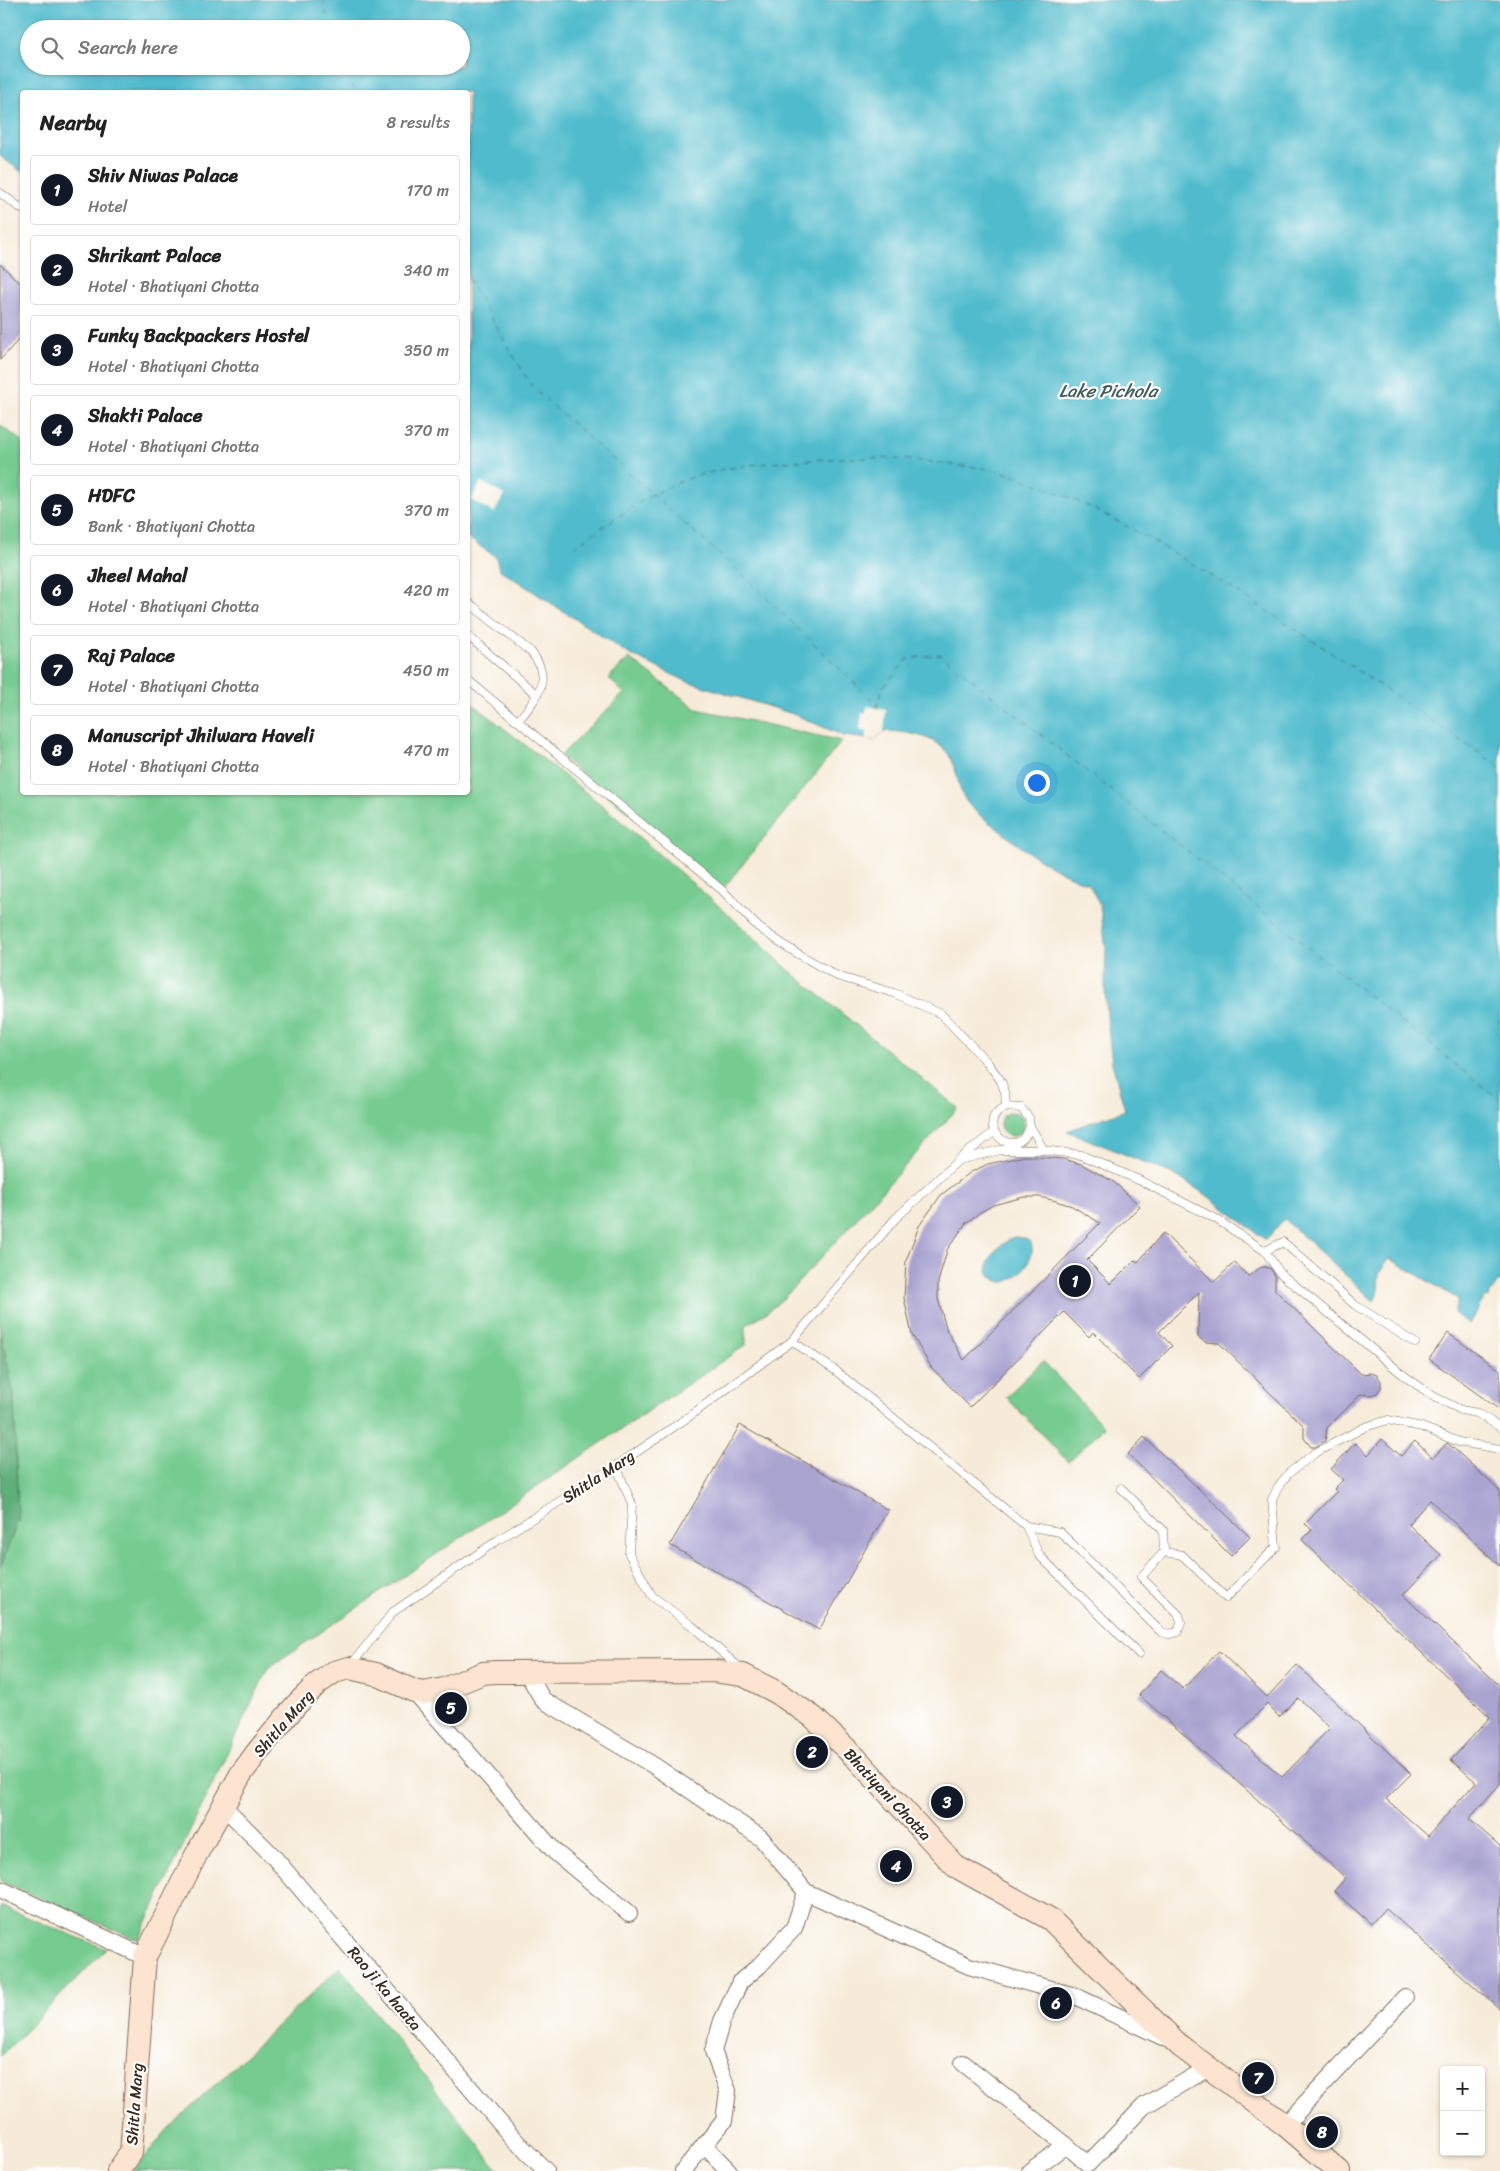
<!DOCTYPE html>
<html lang="en">
<head>
<meta charset="utf-8">
<style>
  :root { --surface:#fff; --page:#f6f6f6; --text:#222; --muted:#767676; --line:#e0e0e0; --accent:#111827 }
  body { margin:0; font-family:Sriracha,sans-serif; background:var(--page); color:var(--text) }
  .controls { position:absolute; right:15px; bottom:15px; display:grid; overflow:hidden; border-radius:5px; box-shadow:0 1px 4px #0004 }
  .controls button { width:45px; height:45px; display:grid; place-items:center; padding:0; border:0; border-bottom:1px solid var(--line); background:var(--surface); color:var(--text); font:25px sans-serif }
  .you { position:absolute; left:1036px; top:782px; width:18px; height:18px; margin:-12px; border:4px solid #fff; border-radius:50%; background:#1a73e8; box-shadow:0 0 0 8px #1a73e833 }
  .badge { display:grid; place-items:center; width:32px; height:32px; border-radius:50%; background:var(--accent); color:#fff; font-size:16px; font-weight:700 }
  .pin { position:absolute; translate:-50% -50%; border:2px solid #fff; box-shadow:0 1px 5px #0006 }
  .list { margin:0; padding:0; list-style:none }
  h2 { display:flex; justify-content:space-between; align-items:center; height:65px; margin:0; padding:0 20px; font-size:21px }
  h2 small { font-size:16px; font-weight:400; color:var(--muted) }
  .list li { display:grid; grid-template-columns:32px 1fr auto; gap:15px; align-items:center; box-sizing:border-box; height:70px; margin:0 10px 10px; padding:0 10px; border:1px solid var(--line); border-radius:5px }
  .list b { display:block; font-size:19px; white-space:nowrap }
  .list p { margin:0; font-size:16px; white-space:nowrap; color:var(--muted) }
  .list em { font-size:16px; font-style:normal; color:var(--muted) }
  .icon { flex:none; width:28px; height:28px; fill:none; stroke:currentColor; stroke-width:2; stroke-linecap:round; stroke-linejoin:round }
  .map { position:relative; flex:none; width:1500px; height:2171px; overflow:hidden }
  .search { position:absolute; background:var(--surface); box-shadow:0 1px 4px #0004; left:20px; top:20px; width:450px; height:55px; display:flex; align-items:center; gap:12px; box-sizing:border-box; padding:0 18px; border-radius:28px; color:var(--muted); font-size:19px }
  .panel { position:absolute; background:var(--surface); box-shadow:0 1px 4px #0004; left:20px; top:90px; width:450px; height:705px; border-radius:5px }
  .map>svg:first-child { display:block }
</style>
</head>
<body>
<div class="map">
<svg width="1500" height="2171" viewBox="0 0 1500 2171">
  <rect width="100%" height="100%" fill="#fff"/>
  <filter id="ink" filterUnits="userSpaceOnUse"><feTurbulence type="fractalNoise" baseFrequency=".02" numOctaves="2"/><feDisplacementMap in="SourceGraphic" scale="10" xChannelSelector="R" yChannelSelector="G"/><feConvolveMatrix kernelMatrix="1 2 1 2 8 2 1 2 1" color-interpolation-filters="sRGB"/></filter>
  <filter id="wash" filterUnits="userSpaceOnUse"><feTurbulence type="fractalNoise" baseFrequency=".0096" numOctaves="4" result="noise"/><feDisplacementMap in="SourceGraphic" scale="20" xChannelSelector="R" yChannelSelector="G"/><feGaussianBlur stdDeviation="1.12" result="paint"/><feColorMatrix in="noise" values="0 0 0 0 0 0 0 0 0 0 0 0 0 0 0 0 0 1.4 0 .05"/><feComposite in="paint" operator="in"/></filter>
  <g filter="url(#wash)">
    <rect width="100%" height="100%" fill="#f6ebd8"/>
    <g fill="#74cb90" stroke="#587a57">
      <path d="M0,425L22,441V792H468V700L603,806L720,907L790,971L958,1108L785,1297L766,1313L746,1325V1345L268,1668L138,1940L0,1881V1568L18,1520L14,1396L0,1329Z"/>
      <path d="M629,658L697,709L842,741L722,890L560,756L624,693L608,678Z"/>
      <circle cx="1012" cy="1124" r="12"/>
      <path d="M1043,1361L1104,1427L1068,1462L1006,1397Z"/>
      <path d="M0,1906L106,1949L0,2057Z"/>
      <path d="M340,1967L499,2171H133L166,2131Z"/>
    </g>
    <path fill="#5faf7a" stroke="#4d6c4c" d="M0,1329L14,1396L18,1520L0,1568Z"/>
    <g fill="#50bbcc" stroke="#467275" fill-rule="evenodd">
      <path d="M0,0H1500V1282L1498,1281L1488,1298L1485,1297L1469,1325L1454,1313L1458,1299L1389,1258L1379,1274L1378,1293L1374,1301L1284,1219L1266,1240L1205,1194L1173,1174L1067,1131L1125,1110L1112,1063L1108,1027L1105,990L1106,948L1100,906L1089,884C1054,871 1026,852 998,829C989,822 979,816 971,807C958,793 960,783 954,766C945,736 910,732 884,731L875,740L844,736L793,714L686,681L627,653L499,569L496,557L468,538V92H22V172L0,156ZM29,29H461V66H29Z"/>
      <path d="M1014,1237C1051,1237 1023,1280 1004,1282C1000,1282 996,1281 993,1278C977,1265 1002,1242 1014,1237Z"/>
    </g>
    <g fill="#f6ebd8">
      <path d="M481,482L504,495L494,513L471,500Z"/>
      <path d="M867,706L886,710L884,731L875,740L866,739L867,731L860,729L862,713L866,714Z"/>
    </g>
    <g fill="none" stroke-linecap="round" stroke-linejoin="round">
      <g stroke="#425d5b" stroke-width="1" stroke-dasharray="6 5" stroke-linecap="butt">
        <path d="M323,0L330,29"/>
        <path d="M340,66L356,92"/>
        <path d="M468,279L532,387L746,578L868,696L877,707"/>
        <path d="M574,547C604,526 636,502 670,486C714,466 763,463 812,460C864,456 909,458 961,466C974,467 989,468 1002,472C1077,495 1144,535 1210,575C1309,636 1404,702 1500,767"/>
        <path d="M877,708L883,687L908,659L940,654L1500,1100"/>
      </g>
    </g>
    <g id="blocks">
      <g fill="#a9a3d0" fill-rule="evenodd">
        <path d="M0,264L22,285V336L0,360Z"/>
        <path d="M1025,1156L1063,1159L1081,1164L1114,1182L1140,1206L1087,1260L1111,1284L1135,1260L1138,1262L1163,1233L1214,1282L1235,1262L1248,1276L1260,1268L1265,1267L1271,1269L1275,1276V1290L1361,1374L1371,1373L1377,1375L1381,1381V1388L1377,1393L1371,1395L1361,1394L1327,1428L1325,1441L1315,1447H1311L1304,1438V1426L1219,1343L1205,1342L1198,1337L1199,1292L1159,1332L1172,1346L1139,1379L1093,1332L1089,1337L1064,1312L970,1407L931,1367L912,1335L904,1298L906,1261L919,1226L941,1195L971,1172L988,1164ZM1024,1197H1040L1056,1201L1072,1206L1100,1223L964,1360L947,1331L938,1299V1282L947,1250L966,1223L979,1213L993,1205Z"/>
        <path d="M1448,1333L1500,1370V1410L1429,1359Z"/>
        <path d="M740,1425L888,1510L819,1630L670,1545Z"/>
        <path d="M1144,1437L1250,1537L1231,1556L1128,1454Z"/>
        <path d="M1382,1439L1401,1456L1415,1441L1433,1458L1447,1443L1450,1445L1500,1491V1566L1430,1500L1408,1524L1441,1555L1403,1595L1500,1686V1784L1469,1819L1500,1846V2009L1385,1908L1371,1924L1334,1891L1346,1878L1139,1695L1161,1670L1183,1689L1219,1651L1267,1697L1297,1665L1411,1774L1386,1799L1428,1836L1476,1782L1451,1760L1490,1717L1302,1540L1312,1530L1305,1524L1337,1491L1334,1489L1343,1480L1331,1469L1355,1443L1368,1455ZM1298,1698L1330,1728L1282,1777L1236,1736L1267,1704L1279,1717Z"/>
      </g>
    </g>
  </g>
  <g filter="url(#ink)">
    <use href="#blocks" fill-opacity="0" stroke="#7c6e5f" stroke-width="1"/>
    <g fill="none" stroke-linecap="round" stroke-linejoin="round">
      <defs>
        <g id="lane">
          <path d="M0,193L22,209"/>
          <path d="M468,603L474,607L531,652C554,679 536,699 518,721"/>
          <path d="M468,636L537,695"/>
          <path d="M468,680L722,890L758,927L790,949L837,976L894,993L941,1014L987,1062L1001,1081L1005,1092L1006,1107"/>
          <path d="M1030,1126C1018,1167 969,1123 1006,1107L1021,1108L1029,1118L1030,1126L1044,1150L1081,1155L1141,1181L1216,1219L1265,1251L1280,1273L1406,1377L1433,1396L1461,1410L1477,1413L1500,1427"/>
          <path d="M994,1132L964,1155L895,1219L792,1341L836,1371L1026,1526L1060,1532L1161,1632L1169,1634L1178,1632L1181,1622L1179,1615L1141,1577L1164,1552L1182,1555L1226,1598L1276,1547L1272,1499L1280,1484L1289,1473L1315,1453L1365,1427L1388,1420L1422,1427L1459,1442L1500,1449"/>
          <path d="M959,1160L1000,1150H1044"/>
          <path d="M1265,1251L1283,1242L1355,1305L1415,1343"/>
          <path d="M616,1466L632,1504L629,1554L652,1596L691,1625L741,1669"/>
          <path d="M1121,1488L1163,1530L1164,1552"/>
          <path d="M1026,1526L1039,1555L1139,1654"/>
          <path d="M351,1665L393,1612L498,1540L616,1466L687,1418L792,1341"/>
        </g>
        <g id="street">
          <path d="M527,1673L543,1700L653,1765L761,1838L806,1892L969,1966L1075,1996L1169,2040"/>
          <path d="M414,1691L555,1852L629,1913"/>
          <path d="M223,1806L272,1855L511,2136L546,2171"/>
          <path d="M0,1889L145,1957"/>
          <path d="M963,2063L1066,2145"/>
          <path d="M1285,2125L1405,1997"/>
          <path d="M704,2145L729,2171"/>
          <path d="M683,2171L724,2121L728,2091L713,2051L722,2021L740,1982L759,1966L794,1928L806,1892"/>
          <path d="M1030,2171L1066,2145L1088,2164L1144,2106L1208,2068"/>
        </g>
        <path id="secondary" d="M118,2171L131,2153L145,1957L196,1855L241,1774L258,1751L296,1705L317,1684L334,1672L349,1668L376,1674L414,1691L423,1693L444,1689L483,1673L496,1672L713,1671L743,1675L776,1692L813,1717L856,1758L955,1866L1050,1919L1180,2046L1285,2125L1339,2171"/>
      </defs>
      <use href="#lane" stroke="#7c6e5f" stroke-width="9"/>
      <use href="#street" stroke="#7c6e5f" stroke-width="18"/>
      <use href="#secondary" stroke="#7c6e5f" stroke-width="24"/>
      <use href="#lane" stroke="#fff" stroke-width="8"/>
      <use href="#street" stroke="#fff" stroke-width="16"/>
      <use href="#secondary" stroke="#fde4d0" stroke-width="22"/>
    </g>
  </g>
  <g text-anchor="middle" stroke-width="4.5" stroke-linejoin="round" paint-order="stroke">
    <g font-size="16" fill="#3b2a1e" stroke="#fff">
      <text transform="translate(598 1476) rotate(-33)" y="6">Shitla Marg</text>
      <text transform="translate(283 1723) rotate(-49)" y="6">Shitla Marg</text>
      <text transform="translate(888 1794) rotate(47)" y="6">Bhatiyani Chotta</text>
      <text transform="translate(385 1988) rotate(50)" y="6">Rao ji ka haata</text>
      <text transform="translate(134 2104) rotate(-86)" y="6">Shitla Marg</text>
    </g>
    <g font-size="18" font-style="italic" fill="#425d5b" stroke="#fff">
      <text x="1108" y="397">Lake Pichola</text>
    </g>
  </g>
</svg>
<div class="controls">
<button>+</button>
<button>−</button>
</div>
<div class="you"></div>
<div class="pin badge" style="left:1075px;top:1281px">1</div>
<div class="pin badge" style="left:812px;top:1752px">2</div>
<div class="pin badge" style="left:947px;top:1802px">3</div>
<div class="pin badge" style="left:896px;top:1866px">4</div>
<div class="pin badge" style="left:451px;top:1708px">5</div>
<div class="pin badge" style="left:1056px;top:2003px">6</div>
<div class="pin badge" style="left:1258px;top:2078px">7</div>
<div class="pin badge" style="left:1322px;top:2132px">8</div>
<div class="search"><svg class="icon" aria-label="search" viewBox="0 0 24 24"><circle cx="10" cy="10" r="6"/><path d="M15 15l6 6"/></svg>Search here</div>
<section class="panel">
<h2>Nearby<small>8 results</small></h2>
<ul class="list">
<li><span class="badge">1</span><div><b>Shiv Niwas Palace</b><p>Hotel</p></div><em>170 m</em></li>
<li><span class="badge">2</span><div><b>Shrikant Palace</b><p>Hotel · Bhatiyani Chotta</p></div><em>340 m</em></li>
<li><span class="badge">3</span><div><b>Funky Backpackers Hostel</b><p>Hotel · Bhatiyani Chotta</p></div><em>350 m</em></li>
<li><span class="badge">4</span><div><b>Shakti Palace</b><p>Hotel · Bhatiyani Chotta</p></div><em>370 m</em></li>
<li><span class="badge">5</span><div><b>HDFC</b><p>Bank · Bhatiyani Chotta</p></div><em>370 m</em></li>
<li><span class="badge">6</span><div><b>Jheel Mahal</b><p>Hotel · Bhatiyani Chotta</p></div><em>420 m</em></li>
<li><span class="badge">7</span><div><b>Raj Palace</b><p>Hotel · Bhatiyani Chotta</p></div><em>450 m</em></li>
<li><span class="badge">8</span><div><b>Manuscript Jhilwara Haveli</b><p>Hotel · Bhatiyani Chotta</p></div><em>470 m</em></li>
</ul>
</section>
</div>
</body>
</html>
